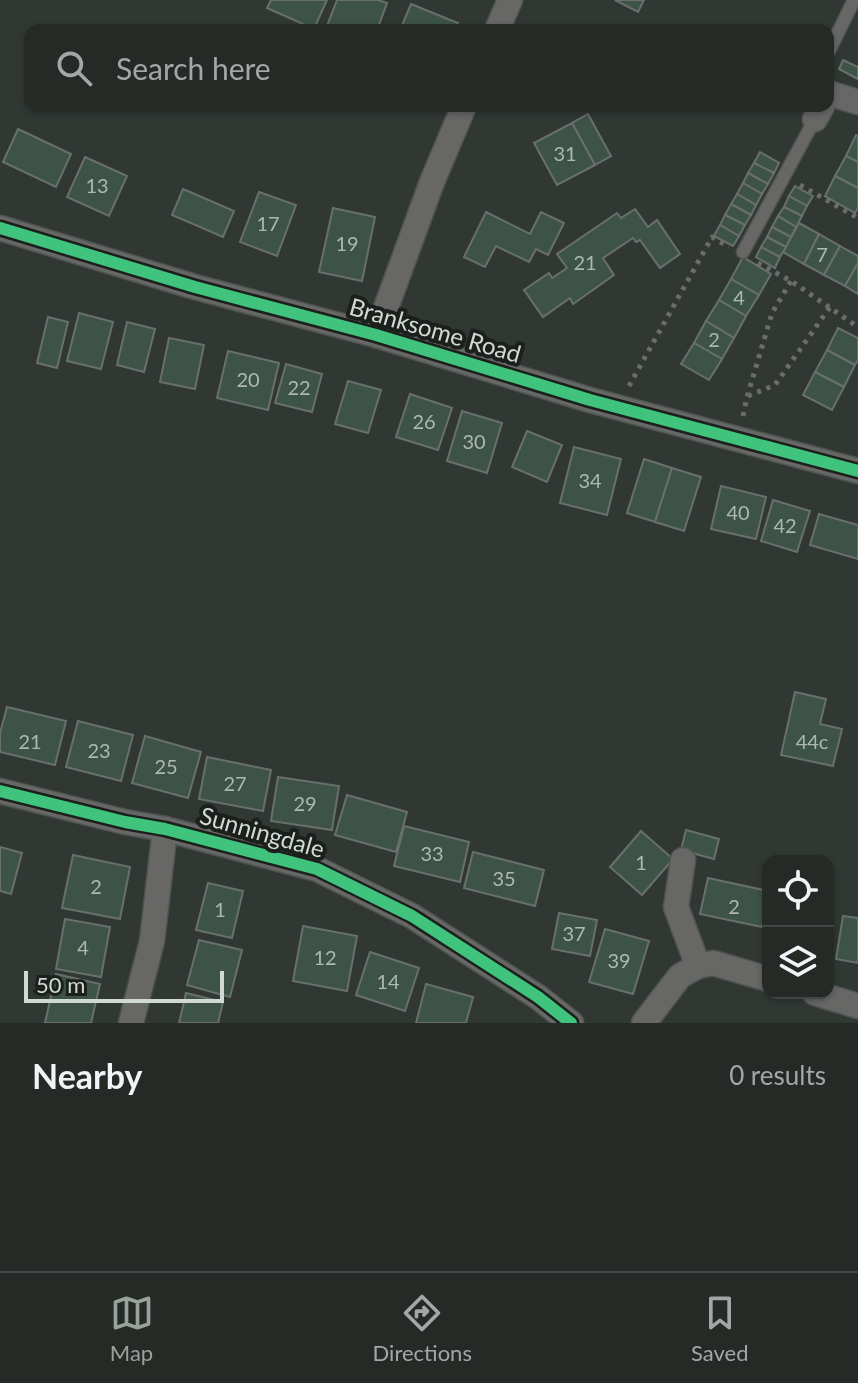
<!DOCTYPE html>
<html lang="en">
<head>
<meta charset="utf-8">
<style>
  :root { --surface:#252a27; --page:#313633; --text:#f1f3f6; --muted:#a3a7a7; --line:#424644; --accent:#99a19c }
  body { margin:0; font-family:Lato,sans-serif; background:var(--page); color:var(--text) }
  .controls { position:absolute; right:24px; bottom:24px; display:grid; overflow:hidden; border-radius:16px; box-shadow:0 2px 6px #0004 }
  .controls button { width:72px; height:72px; display:grid; place-items:center; padding:0; border:0; border-bottom:2px solid var(--line); background:var(--surface); color:var(--text); font:40px sans-serif }
  .scale { position:absolute; left:24px; bottom:20px; width:200px; box-sizing:border-box; padding-left:8px; border:4px solid #d1d9d4; border-top:0; font-size:22px; line-height:28px; white-space:nowrap; color:#d1d9d4; -webkit-text-stroke:6px #1b201d; paint-order:stroke }
  .list { margin:0; padding:0; list-style:none }
  h2 { display:flex; justify-content:space-between; align-items:center; height:104px; margin:0; padding:0 32px; font-size:34px }
  h2 small { font-size:26px; font-weight:400; color:var(--muted) }
  .icon { flex:none; width:44px; height:44px; fill:none; stroke:currentColor; stroke-width:2; stroke-linecap:round; stroke-linejoin:round }
  .map { position:relative; flex:none; width:858px; height:1023px; overflow:hidden }
  .search { position:absolute; background:var(--surface); box-shadow:0 2px 6px #0004; left:24px; right:24px; top:24px; height:88px; display:flex; align-items:center; gap:20px; box-sizing:border-box; padding:0 28px; border-radius:16px; color:var(--muted); font-size:30px }
  .sheet { height:248px; background:var(--surface) }
  nav { display:flex; justify-content:space-around; align-items:center; box-sizing:border-box; height:112px; border-top:2px solid var(--line); background:var(--surface); font-size:22px; color:var(--muted) }
  nav a { display:grid; justify-items:center; gap:4px }
  nav .on { color:var(--accent) }
  .map>svg:first-child { display:block }
</style>
</head>
<body>
<div class="map">
<svg width="858" height="1023" viewBox="0 0 858 1023">
  <rect width="100%" height="100%" fill="#313834"/>
  <g fill="#3e5348" stroke="#696f6c" stroke-width="2">
    <path d="M271,0H327L314,29L267,8Z"/>
    <path d="M337,0H378L387,3L377,30H337L327,26Z"/>
    <path d="M615,0H644L638,12Z"/>
    <path d="M411,4L458,23L455,30H400Z"/>
    <path d="M843,60L858,67V79L839,69Z"/>
    <path d="M588,114L611,156L595,165L572,123Z"/>
    <path d="M572,123L595,165L557,185L534,143Z"/>
    <path d="M18,129L71,154L56,187L3,162Z"/>
    <path d="M856,135L858,136V162L846,156Z"/>
    <path d="M760,152L779,163L774,173L754,163Z"/>
    <path d="M846,156L858,162V188L835,176Z"/>
    <path d="M85,157L127,176L109,216L67,197Z"/>
    <path d="M754,163L774,173L768,184L748,173Z"/>
    <path d="M748,173L768,184L762,194L743,183Z"/>
    <path d="M835,176L858,188V208L855,213L825,196Z"/>
    <path d="M743,183L762,194L756,205L737,194Z"/>
    <path d="M795,186L813,196L807,206L789,196Z"/>
    <path d="M183,189L234,211L223,237L172,215Z"/>
    <path d="M259,192L296,205L277,256L240,242Z"/>
    <path d="M737,194L756,205L751,215L731,204Z"/>
    <path d="M789,196L807,206L802,216L784,207Z"/>
    <path d="M731,204L751,215L745,225L725,215Z"/>
    <path d="M784,207L802,216L796,227L778,216Z"/>
    <path d="M333,208L375,217L362,281L319,272Z"/>
    <path d="M635,209L648,227L657,220L680,254L660,268L640,240L636,242L633,238L603,258L614,275L573,304L570,298L543,317L524,290L549,273L552,278L567,268L557,254L617,213L621,218Z"/>
    <path d="M486,212L530,234L541,212L564,223L548,255L536,249L529,262L496,246L485,267L464,257Z"/>
    <path d="M725,215L745,225L739,236L720,225Z"/>
    <path d="M778,216L796,227L791,237L772,227Z"/>
    <path d="M799,223L819,234L804,264L783,252Z"/>
    <path d="M720,225L739,236L733,246L714,236Z"/>
    <path d="M772,227L791,237L786,247L767,237Z"/>
    <path d="M819,234L840,246L824,275L804,264Z"/>
    <path d="M767,237L786,247L780,257L761,247Z"/>
    <path d="M840,246L858,256V263L845,286L824,275Z"/>
    <path d="M761,247L780,257L775,268L756,257Z"/>
    <path d="M743,257L771,274L759,295L731,279Z"/>
    <path d="M858,263V294L845,286Z"/>
    <path d="M731,279L759,295L746,316L719,300Z"/>
    <path d="M719,300L746,316L734,338L706,321Z"/>
    <path d="M79,313L113,322L101,369L67,361Z"/>
    <path d="M48,317L68,322L57,368L37,363Z"/>
    <path d="M706,321L734,338L722,359L694,343Z"/>
    <path d="M127,322L155,329L144,372L117,365Z"/>
    <path d="M838,328L858,338V360L855,365L827,350Z"/>
    <path d="M169,338L204,345L195,389L160,382Z"/>
    <path d="M694,343L722,359L709,380L681,364Z"/>
    <path d="M827,350L855,365L844,387L815,372Z"/>
    <path d="M228,351L279,363L268,410L217,398Z"/>
    <path d="M286,364L322,374L312,412L275,403Z"/>
    <path d="M815,372L844,387L832,410L803,395Z"/>
    <path d="M348,381L381,390L368,433L335,424Z"/>
    <path d="M410,394L452,408L438,450L396,437Z"/>
    <path d="M462,411L502,423L487,473L447,461Z"/>
    <path d="M527,431L562,445L547,482L512,467Z"/>
    <path d="M574,447L621,459L607,515L560,503Z"/>
    <path d="M644,459L672,468L655,522L627,513Z"/>
    <path d="M672,468L701,477L684,531L655,522Z"/>
    <path d="M721,486L766,497L756,539L711,529Z"/>
    <path d="M773,500L810,511L797,552L761,541Z"/>
    <path d="M819,514L858,525V559L810,545Z"/>
    <path d="M795,692L826,699L820,724L842,729L833,766L781,755Z"/>
    <path d="M7,707L66,721L55,765L0,752V733Z"/>
    <path d="M78,721L133,735L121,781L66,767Z"/>
    <path d="M145,736L201,752L188,798L132,783Z"/>
    <path d="M207,757L271,770L263,811L199,799Z"/>
    <path d="M278,777L339,786L332,830L271,821Z"/>
    <path d="M347,795L407,812L396,852L335,835Z"/>
    <path d="M404,826L469,842L460,882L394,866Z"/>
    <path d="M686,830L719,839L714,859L681,850Z"/>
    <path d="M641,831L673,859L642,895L610,867Z"/>
    <path d="M0,847L22,853L11,894L0,891Z"/>
    <path d="M473,852L544,870L535,906L464,888Z"/>
    <path d="M73,855L130,867L120,919L62,908Z"/>
    <path d="M708,878L768,891V899L762,927L700,914Z"/>
    <path d="M208,883L243,891L232,938L196,930Z"/>
    <path d="M559,913L597,920L590,956L552,949Z"/>
    <path d="M843,916L858,918V963L836,959Z"/>
    <path d="M65,919L110,927L101,977L56,969Z"/>
    <path d="M303,926L357,936L347,991L293,981Z"/>
    <path d="M605,929L649,941L633,994L589,982Z"/>
    <path d="M199,940L242,950L230,997L187,985Z"/>
    <path d="M370,952L419,968L405,1011L356,995Z"/>
    <path d="M56,974L100,984L91,1023H45Z"/>
    <path d="M426,984L473,997L466,1023H416Z"/>
    <path d="M186,993L223,1002L218,1023H179Z"/>
  </g>
  <g fill="none" stroke-linecap="round" stroke-linejoin="round">
    <defs>
      <g id="service">
        <path d="M828,53L854,0"/>
        <path d="M743,252L815,119"/>
      </g>
      <g id="minor">
        <path d="M497,30L510,0"/>
        <path d="M828,93L858,102"/>
        <path d="M815,119L822,106"/>
        <path d="M0,228L195,287L376,335L590,400L858,471"/>
        <path d="M376,335L432,182L464,106"/>
        <path d="M0,791L125,822L165,829L317,869L412,916L538,997L571,1023"/>
        <path d="M698,966L713,963L768,979"/>
        <path d="M815,993L858,1006"/>
        <path d="M131,1023L152,941L165,829"/>
        <path d="M644,1023L680,976L698,966L676,907L683,860"/>
      </g>
    </defs>
    <use href="#service" stroke="#4f5451" stroke-width="15"/>
    <use href="#minor" stroke="#4f5451" stroke-width="27"/>
    <g stroke="#6c6d6b" stroke-width="5" stroke-dasharray="4 6" stroke-linecap="butt">
      <path d="M800,185L858,218"/>
      <path d="M758,263L791,281L858,327"/>
      <path d="M629,386L712,237L729,247"/>
      <path d="M748,396L775,385L830,307"/>
      <path d="M743,416L747,397L772,313L791,281"/>
    </g>
    <use href="#service" stroke="#676766" stroke-width="12"/>
    <use href="#minor" stroke="#676766" stroke-width="24"/>
    <defs>
      <g id="cycleway">
        <path d="M0,228L195,287L376,335L590,400L858,471"/>
        <path d="M0,791L125,822L165,829L317,869L412,916L538,997L571,1023"/>
      </g>
    </defs>
    <use href="#cycleway" stroke="#1b201d" stroke-width="17"/>
    <use href="#cycleway" stroke="#40c37c" stroke-width="12"/>
  </g>
  <g text-anchor="middle" stroke-width="8" stroke-linejoin="round" paint-order="stroke">
    <g font-size="20" fill="#acb8b1">
      <text x="565" y="161">31</text>
      <text x="97" y="193">13</text>
      <text x="268" y="231">17</text>
      <text x="347" y="251">19</text>
      <text x="822" y="262">7</text>
      <text x="585" y="270">21</text>
      <text x="739" y="305">4</text>
      <text x="714" y="347">2</text>
      <text x="248" y="387">20</text>
      <text x="299" y="395">22</text>
      <text x="424" y="429">26</text>
      <text x="474" y="449">30</text>
      <text x="590" y="488">34</text>
      <text x="738" y="520">40</text>
      <text x="785" y="533">42</text>
      <text x="30" y="749">21</text>
      <text x="812" y="749">44c</text>
      <text x="99" y="758">23</text>
      <text x="166" y="774">25</text>
      <text x="235" y="791">27</text>
      <text x="305" y="811">29</text>
      <text x="432" y="861">33</text>
      <text x="641" y="870">1</text>
      <text x="504" y="886">35</text>
      <text x="96" y="894">2</text>
      <text x="734" y="914">2</text>
      <text x="220" y="917">1</text>
      <text x="574" y="941">37</text>
      <text x="83" y="955">4</text>
      <text x="325" y="965">12</text>
      <text x="619" y="968">39</text>
      <text x="388" y="989">14</text>
    </g>
    <g font-size="24" fill="#d1d9d4" stroke="#1b201d">
      <text transform="translate(435 331) rotate(16)" y="8">Branksome Road</text>
      <text transform="translate(262 833) rotate(16)" y="8">Sunningdale</text>
    </g>
  </g>
</svg>
<div class="controls">
<button><svg class="icon" aria-label="locate" viewBox="0 0 24 24"><circle cx="12" cy="12" r="6"/><path d="M12 2v4M12 18v4M2 12h4M18 12h4"/></svg></button>
<button><svg class="icon" aria-label="layers" viewBox="0 0 24 24"><path d="M12 4l9 5-9 5-9-5zM3 14l9 5 9-5"/></svg></button>
</div>
<div class="scale">50 m</div>
<div class="search"><svg class="icon" aria-label="search" viewBox="0 0 24 24"><circle cx="10" cy="10" r="6"/><path d="M15 15l6 6"/></svg>Search here</div>
</div>
<section class="sheet">
<h2>Nearby<small>0 results</small></h2>
<ul class="list">
</ul>
</section>
<nav>
<a class="on"><svg class="icon" aria-label="map" viewBox="0 0 24 24"><path d="M3 6l6-2 6 2 6-2v14l-6 2-6-2-6 2zM9 4v14M15 6v14"/></svg>Map</a>
<a><svg class="icon" aria-label="directions" viewBox="0 0 24 24"><path d="M12 3l9 9-9 9-9-9zM9 14v-3h6M13 9l2 2-2 2"/></svg>Directions</a>
<a><svg class="icon" aria-label="saved" viewBox="0 0 24 24"><path d="M7 4h10v16l-5-4-5 4z"/></svg>Saved</a>
</nav>
</body>
</html>
